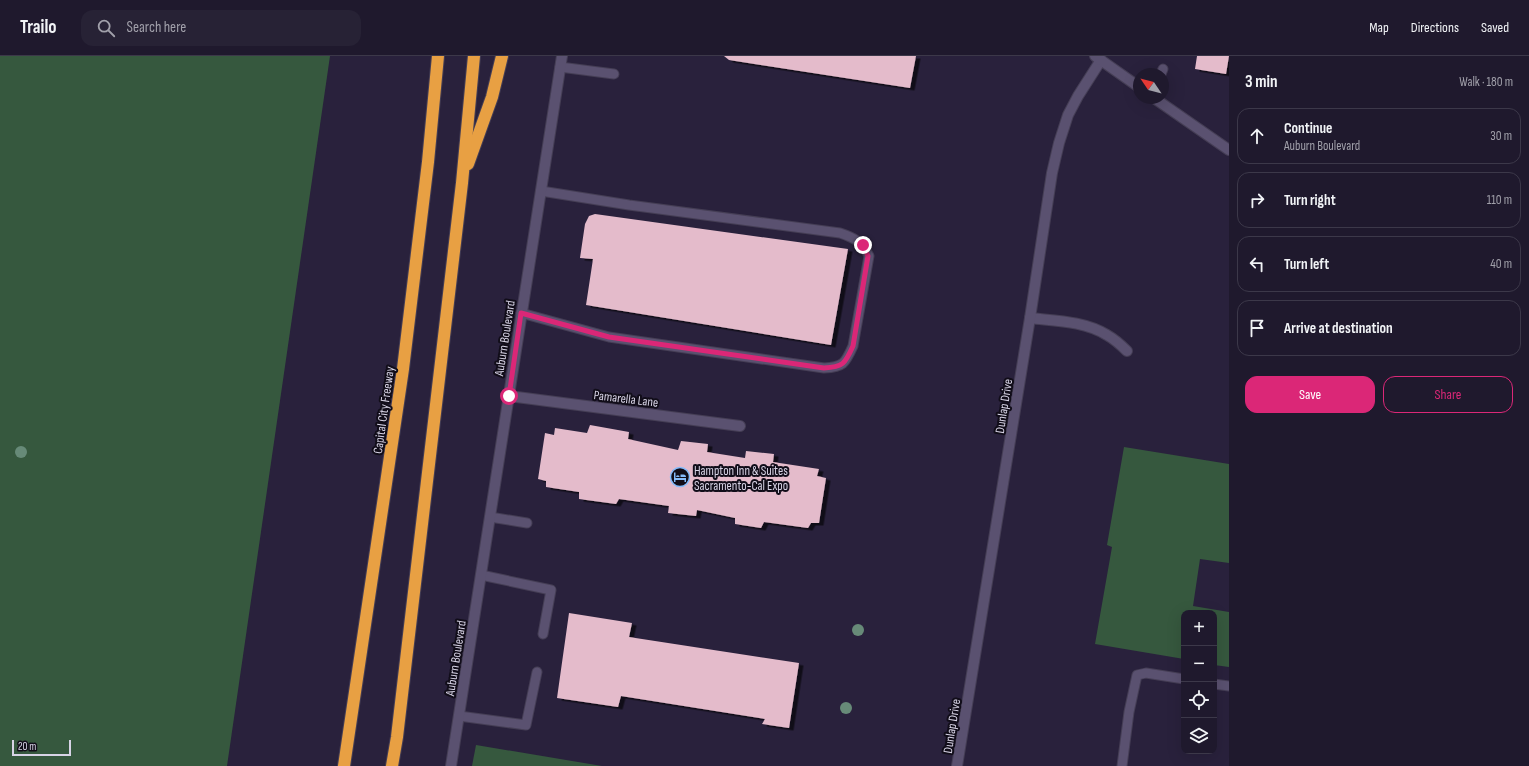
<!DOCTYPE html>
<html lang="en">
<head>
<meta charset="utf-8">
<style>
  :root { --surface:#1f192d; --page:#272235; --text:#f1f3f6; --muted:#a1a0aa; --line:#3c3849; --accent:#db2777 }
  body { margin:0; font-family:"Sofia Sans Condensed",sans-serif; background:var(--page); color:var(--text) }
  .controls { position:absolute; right:12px; bottom:12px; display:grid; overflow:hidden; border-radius:8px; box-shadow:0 4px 16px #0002 }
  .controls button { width:36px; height:36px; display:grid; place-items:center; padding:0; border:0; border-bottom:1px solid var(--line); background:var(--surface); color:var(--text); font:20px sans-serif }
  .compass { position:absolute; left:1133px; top:12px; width:36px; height:36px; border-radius:50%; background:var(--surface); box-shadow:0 4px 16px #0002; rotate:305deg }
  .scale { position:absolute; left:12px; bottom:10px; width:59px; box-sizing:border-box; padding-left:4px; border:2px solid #d8d4e6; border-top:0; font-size:11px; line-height:14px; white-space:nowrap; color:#d8d4e6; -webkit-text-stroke:3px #110d19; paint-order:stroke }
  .stop { position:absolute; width:12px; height:12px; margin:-9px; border:3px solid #db2777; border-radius:50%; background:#fff }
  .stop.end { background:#db2777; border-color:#fff; box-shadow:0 1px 4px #0008 }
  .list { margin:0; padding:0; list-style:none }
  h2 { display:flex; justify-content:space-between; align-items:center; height:52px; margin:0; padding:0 16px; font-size:17px }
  h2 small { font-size:13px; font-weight:400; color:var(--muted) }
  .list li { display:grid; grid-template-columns:26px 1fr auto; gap:12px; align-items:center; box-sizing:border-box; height:56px; margin:0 8px 8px; padding:0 8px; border:1px solid var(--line); border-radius:12px }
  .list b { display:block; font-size:15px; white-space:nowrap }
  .list p { margin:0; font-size:13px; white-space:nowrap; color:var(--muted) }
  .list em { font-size:13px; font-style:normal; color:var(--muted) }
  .actions { display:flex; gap:8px; padding:12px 16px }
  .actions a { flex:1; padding:9px 0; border:1px solid var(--accent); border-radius:12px; text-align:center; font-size:14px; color:var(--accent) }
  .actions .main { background:var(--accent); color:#fff }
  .icon { flex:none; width:22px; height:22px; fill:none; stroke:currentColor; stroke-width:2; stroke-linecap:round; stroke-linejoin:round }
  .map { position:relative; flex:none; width:1229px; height:710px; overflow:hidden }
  header { display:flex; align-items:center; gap:24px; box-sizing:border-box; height:56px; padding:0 20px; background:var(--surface); border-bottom:1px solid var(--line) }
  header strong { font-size:19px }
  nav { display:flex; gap:22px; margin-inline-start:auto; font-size:14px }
  .search { width:280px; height:36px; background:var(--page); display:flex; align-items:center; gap:10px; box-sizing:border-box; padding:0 14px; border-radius:12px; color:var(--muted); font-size:15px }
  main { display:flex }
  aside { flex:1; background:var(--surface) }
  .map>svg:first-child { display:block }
</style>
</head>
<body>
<header>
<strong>Trailo</strong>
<div class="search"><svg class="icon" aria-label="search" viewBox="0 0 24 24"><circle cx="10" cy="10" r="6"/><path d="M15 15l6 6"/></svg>Search here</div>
<nav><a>Map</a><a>Directions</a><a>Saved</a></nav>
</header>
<main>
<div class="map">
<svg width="1229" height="710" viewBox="0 0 1229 710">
  <defs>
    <filter id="shadow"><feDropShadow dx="4.5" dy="2.5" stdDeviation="0" flood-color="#0009"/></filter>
  </defs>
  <rect width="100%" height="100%" fill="#29213c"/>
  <g fill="#36583e">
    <path d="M0,0H330L227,710H0Z"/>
    <path d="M1124,391L1229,408V507L1200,503L1193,550L1229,556V611L1214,609V557H1184V603L1095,588L1112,491L1107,489Z"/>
    <path d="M476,689L602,710H472Z"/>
  </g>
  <g fill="#e4bbcb" filter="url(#shadow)">
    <path d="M724,0H916L910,32L729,4Z"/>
    <path d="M1197,0H1229L1226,18L1195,13Z"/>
    <path d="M595,158L848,193L831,289L586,249L593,203L580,202L585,168L589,160Z"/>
    <path d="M590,369L629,376L628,383L678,394L681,385L708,388L707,396L745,402L746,395L774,398L773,406L819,413L817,420L826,422L819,467H811L808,472L764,466L761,472L735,468V462L697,454L696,460L668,457L669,450L619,443L616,448L579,443V436L546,431V425L538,423L545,377L554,379L555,372L587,377Z"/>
    <path d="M569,557L632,567L629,581L799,607L789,672L762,668L765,663L621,640L618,651L557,642Z"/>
  </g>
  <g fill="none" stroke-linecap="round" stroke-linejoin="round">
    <defs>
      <g id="service">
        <path d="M560,11L614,18"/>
        <path d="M1161,18L1163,13"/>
        <path d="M521,257L609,281L824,312C843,311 845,308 853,290L869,200C862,186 855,182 840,177L629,149L541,135"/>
        <path d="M490,461L527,467"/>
        <path d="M481,519L551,534L543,578"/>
        <path d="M1214,628L1229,630"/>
        <path d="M459,660L526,669L537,616"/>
        <path d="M1122,710L1129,656L1137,619L1146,617L1184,623"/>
      </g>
      <g id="minor">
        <path d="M1030,262C1056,265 1084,265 1107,279C1114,283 1121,289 1127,295"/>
        <path d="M509,340L740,370"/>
        <path d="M451,710L562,0"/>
        <path d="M957,710L1030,262L1052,117L1059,87L1068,59L1078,40L1101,4"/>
      </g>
      <g id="tertiary">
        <path d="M1095,0L1139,31"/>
        <path d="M1154,42L1229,94"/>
      </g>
      <g id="motorway">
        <path d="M468,108L492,41L502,0"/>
        <path d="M344,710L403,313L428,106L438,0"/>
        <path d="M392,710L397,681L462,127L474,0"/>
      </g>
    </defs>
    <use href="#service" stroke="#453e55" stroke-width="11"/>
    <use href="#minor" stroke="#453e55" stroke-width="12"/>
    <use href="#tertiary" stroke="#453e55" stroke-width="12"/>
    <use href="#motorway" stroke="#453e55" stroke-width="14"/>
    <use href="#service" stroke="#5a5170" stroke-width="9"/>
    <use href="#minor" stroke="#5a5170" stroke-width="10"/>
    <use href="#tertiary" stroke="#5a5170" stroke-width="10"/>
    <use href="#motorway" stroke="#e8a043" stroke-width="12"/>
  </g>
  <g fill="#678a78">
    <circle cx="21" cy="396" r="6"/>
    <circle cx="858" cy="574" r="6"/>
    <circle cx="846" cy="652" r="6"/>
  </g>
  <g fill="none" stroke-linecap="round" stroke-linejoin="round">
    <path stroke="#db2777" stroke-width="5" d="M509,340L521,257L609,281L824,312C843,311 845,308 853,290L868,200L863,189"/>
  </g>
  <defs>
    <symbol id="hotel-ring" viewBox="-11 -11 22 22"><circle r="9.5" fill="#110d19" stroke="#85bbfb" stroke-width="1.5"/><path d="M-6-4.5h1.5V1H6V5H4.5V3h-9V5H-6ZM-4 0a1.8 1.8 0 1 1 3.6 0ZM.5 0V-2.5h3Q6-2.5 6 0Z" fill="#85bbfb"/></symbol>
  </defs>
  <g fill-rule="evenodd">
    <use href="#hotel-ring" x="669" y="410" width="22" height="22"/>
  </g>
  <g text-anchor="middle" stroke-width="4" stroke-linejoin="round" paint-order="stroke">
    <g font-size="13" fill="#d8d4e6" stroke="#110d19">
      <text transform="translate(504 282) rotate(-81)" y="5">Auburn Boulevard</text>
      <text transform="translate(626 342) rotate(7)" y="5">Pamarella Lane</text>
      <text transform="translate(1003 350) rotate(-81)" y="5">Dunlap Drive</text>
      <text transform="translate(383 354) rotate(-82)" y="5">Capital City Freeway</text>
      <text transform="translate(455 602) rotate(-81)" y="5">Auburn Boulevard</text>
      <text transform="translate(951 670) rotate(-81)" y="5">Dunlap Drive</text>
    </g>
    <g font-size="13" fill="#d8d4e6" stroke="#110d19" text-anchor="start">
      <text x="694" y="419">Hampton Inn &amp; Suites<tspan x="694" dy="15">Sacramento-Cal Expo</tspan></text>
    </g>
  </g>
</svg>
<div class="controls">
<button>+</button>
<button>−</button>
<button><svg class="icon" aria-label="locate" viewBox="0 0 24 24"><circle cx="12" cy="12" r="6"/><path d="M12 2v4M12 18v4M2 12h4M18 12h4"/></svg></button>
<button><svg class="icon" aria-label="layers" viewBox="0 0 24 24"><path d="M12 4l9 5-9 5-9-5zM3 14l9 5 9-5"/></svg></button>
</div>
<svg class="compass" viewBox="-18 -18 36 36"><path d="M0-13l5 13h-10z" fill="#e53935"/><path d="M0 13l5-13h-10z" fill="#a1a0aa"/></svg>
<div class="scale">20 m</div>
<div class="stop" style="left:509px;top:340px"></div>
<div class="stop end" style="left:863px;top:189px"></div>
</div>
<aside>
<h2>3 min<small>Walk · 180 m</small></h2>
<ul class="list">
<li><svg class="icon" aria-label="ahead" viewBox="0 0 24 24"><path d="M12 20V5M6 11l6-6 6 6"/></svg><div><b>Continue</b><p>Auburn Boulevard</p></div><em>30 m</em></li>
<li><svg class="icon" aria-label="right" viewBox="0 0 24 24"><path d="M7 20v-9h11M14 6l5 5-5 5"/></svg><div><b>Turn right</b></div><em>110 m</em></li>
<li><svg class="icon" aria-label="left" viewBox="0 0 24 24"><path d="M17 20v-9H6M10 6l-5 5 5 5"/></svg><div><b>Turn left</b></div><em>40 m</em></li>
<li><svg class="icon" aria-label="arrive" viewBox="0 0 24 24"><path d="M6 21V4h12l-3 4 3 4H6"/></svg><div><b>Arrive at destination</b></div></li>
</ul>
<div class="actions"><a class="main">Save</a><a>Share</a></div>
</aside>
</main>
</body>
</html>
